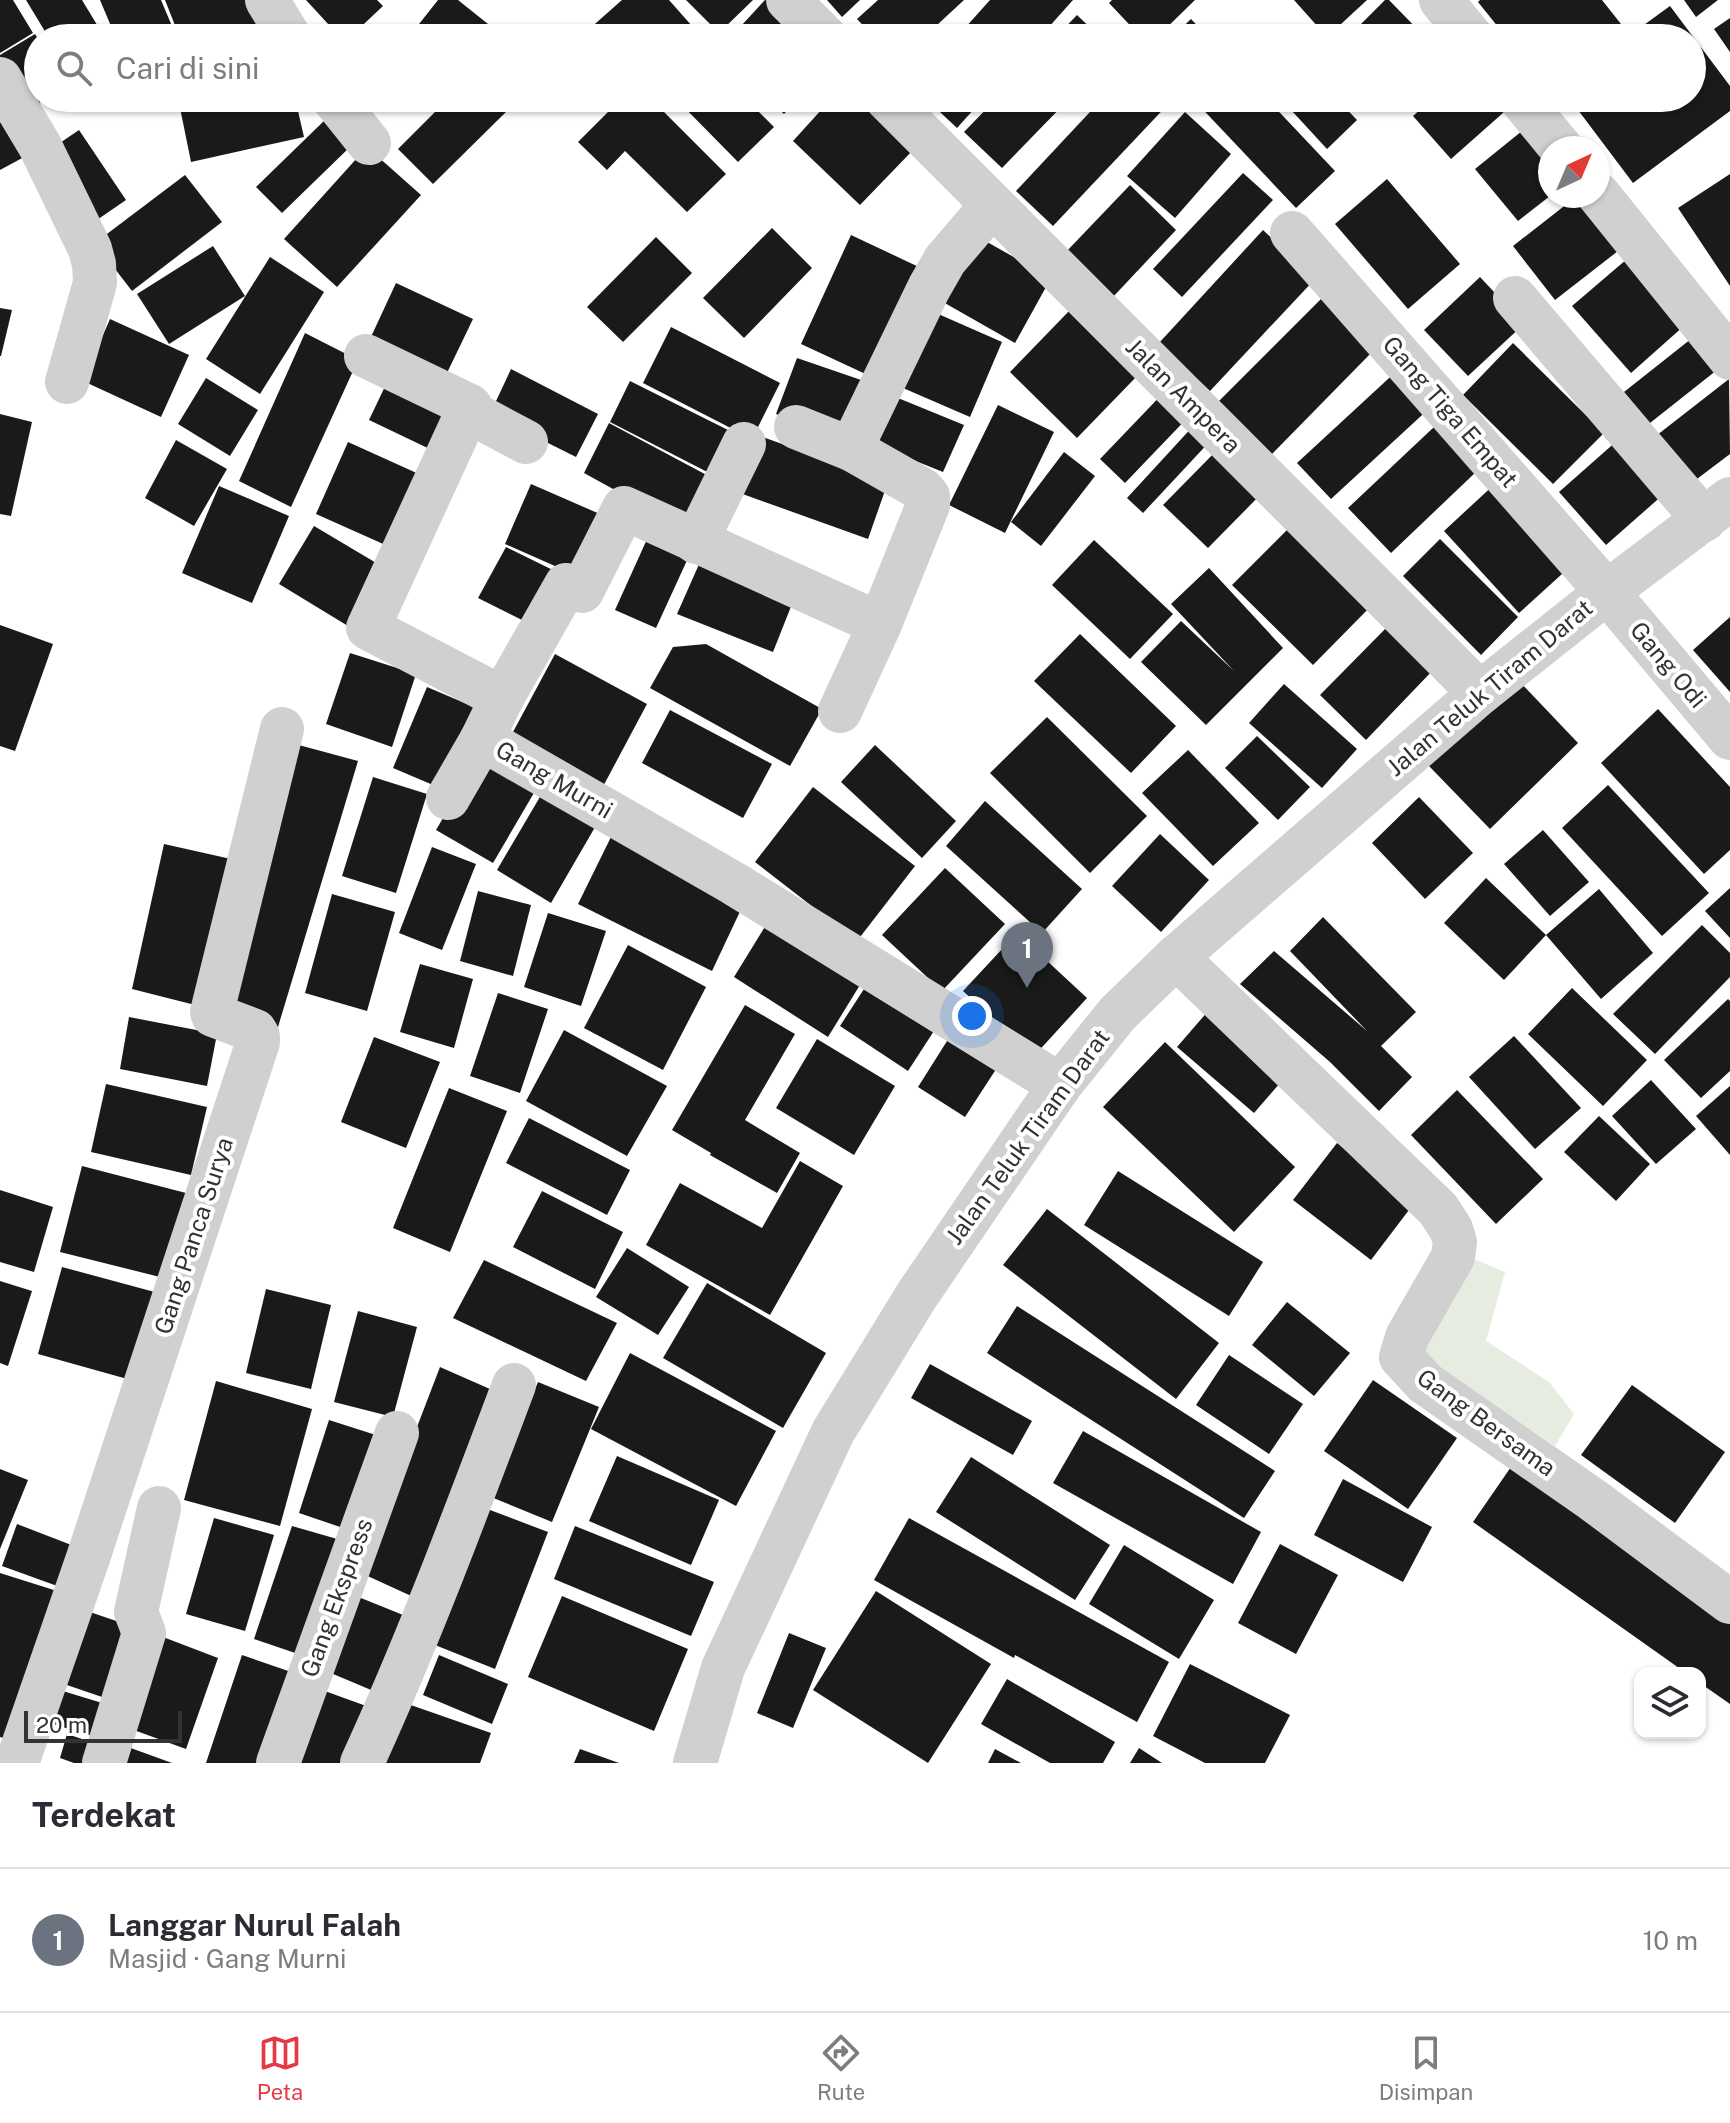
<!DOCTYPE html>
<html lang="id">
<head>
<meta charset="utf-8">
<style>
  :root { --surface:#fff; --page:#f7f7f7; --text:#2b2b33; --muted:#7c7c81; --line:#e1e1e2; --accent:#e63946 }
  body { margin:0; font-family:"Public Sans",sans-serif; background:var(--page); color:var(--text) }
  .controls { position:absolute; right:24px; bottom:24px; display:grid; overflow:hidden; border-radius:16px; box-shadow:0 2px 6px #0004 }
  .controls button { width:72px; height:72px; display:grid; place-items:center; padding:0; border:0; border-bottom:2px solid var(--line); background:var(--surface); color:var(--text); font:40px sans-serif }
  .compass { position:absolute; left:1538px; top:136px; width:72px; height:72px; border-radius:50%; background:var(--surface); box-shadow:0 2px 6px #0004; rotate:44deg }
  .scale { position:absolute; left:24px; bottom:20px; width:158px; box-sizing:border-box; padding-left:8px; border:4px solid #333; border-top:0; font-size:22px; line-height:28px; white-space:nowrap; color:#333; -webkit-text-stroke:6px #fff; paint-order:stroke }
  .you { position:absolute; left:972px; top:1016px; width:28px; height:28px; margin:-20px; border:6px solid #fff; border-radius:50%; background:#1a73e8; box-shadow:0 0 0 12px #1a73e833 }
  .badge { display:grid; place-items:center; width:52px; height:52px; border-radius:50%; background:var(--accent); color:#fff; font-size:26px; font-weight:700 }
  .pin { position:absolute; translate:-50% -66px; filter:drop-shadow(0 2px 4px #0008) }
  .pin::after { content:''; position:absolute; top:42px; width:28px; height:24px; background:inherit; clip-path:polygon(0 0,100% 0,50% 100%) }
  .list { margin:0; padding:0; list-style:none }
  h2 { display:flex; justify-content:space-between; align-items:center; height:104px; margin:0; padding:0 32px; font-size:34px }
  h2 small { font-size:26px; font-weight:400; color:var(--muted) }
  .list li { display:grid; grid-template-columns:52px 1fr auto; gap:24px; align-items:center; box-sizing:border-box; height:144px; padding:0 32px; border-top:2px solid var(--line) }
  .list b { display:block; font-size:30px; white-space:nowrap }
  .list p { margin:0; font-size:26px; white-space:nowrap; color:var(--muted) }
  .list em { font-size:26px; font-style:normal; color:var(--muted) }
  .icon { flex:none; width:44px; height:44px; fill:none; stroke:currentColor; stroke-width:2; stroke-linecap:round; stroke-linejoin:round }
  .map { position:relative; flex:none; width:1730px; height:1763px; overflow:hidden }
  .search { position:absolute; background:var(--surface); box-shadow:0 2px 6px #0004; left:24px; right:24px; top:24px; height:88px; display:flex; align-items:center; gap:20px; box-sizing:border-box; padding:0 28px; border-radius:44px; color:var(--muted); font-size:30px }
  .sheet { height:248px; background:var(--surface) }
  nav { display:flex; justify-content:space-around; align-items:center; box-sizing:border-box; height:112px; border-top:2px solid var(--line); background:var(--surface); font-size:22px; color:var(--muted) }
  nav a { display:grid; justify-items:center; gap:4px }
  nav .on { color:var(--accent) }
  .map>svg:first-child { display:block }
</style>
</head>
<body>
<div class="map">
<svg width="1730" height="1763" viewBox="0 0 1730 1763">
  <rect width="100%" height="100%" fill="#fff"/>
  <path fill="#e6ecdf" d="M1474,1259L1505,1272L1486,1341L1549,1382L1574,1414L1555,1446L1418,1353Z"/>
  <g fill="#1a1a1a">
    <path d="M0,0H13L33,33L0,53Z"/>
    <path d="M26,0H82L105,38H49Z"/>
    <path d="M100,0H161L177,38H116Z"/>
    <path d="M165,0H250L262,31L243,38H180Z"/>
    <path d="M306,0H377L383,6L349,38H341Z"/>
    <path d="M438,0H458L493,28L485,38H408Z"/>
    <path d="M622,0H669L692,26L678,38H579Z"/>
    <path d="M686,0H753L719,33Z"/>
    <path d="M765,0H766L807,38H730Z"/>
    <path d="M827,0H860L842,17Z"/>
    <path d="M878,0H964L923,38H875L857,19Z"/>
    <path d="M990,0H1073L1039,38H956Z"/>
    <path d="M1112,0H1195L1156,38H1142L1109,3Z"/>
    <path d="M1294,0H1367L1327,37Z"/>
    <path d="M1385,0H1389L1426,38H1347Z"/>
    <path d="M1480,0H1602L1621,24L1604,38H1507L1478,2Z"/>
    <path d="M1684,0H1718L1696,17Z"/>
    <path d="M1670,6L1730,86V111L1633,183L1569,98H1692V38H1626Z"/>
    <path d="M1077,15L1101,38H1055Z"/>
    <path d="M1730,18V52L1714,29Z"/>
    <path d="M1191,19L1209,38H1171Z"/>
    <path d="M35,34L38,39V98H48L29,109L0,59V55Z"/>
    <path d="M178,98H295L304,137L191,162Z"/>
    <path d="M449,98H520L433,184L398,149Z"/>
    <path d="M622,98H650L726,174L687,212L625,151L607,170L578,142Z"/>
    <path d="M675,98H745L774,127L738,162Z"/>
    <path d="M767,98H798L784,114Z"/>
    <path d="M832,98H861L914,149L860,205L793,141Z"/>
    <path d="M925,98H984L957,128Z"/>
    <path d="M997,98H1070L1002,168L964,132Z"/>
    <path d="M1103,98H1174L1053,226L1016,191Z"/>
    <path d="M1192,98H1266L1335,171L1296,208Z"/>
    <path d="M1280,98H1336L1357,120L1327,149Z"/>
    <path d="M1433,98H1505L1512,105L1451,159L1413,116Z"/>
    <path d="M0,109L26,156L0,170Z"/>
    <path d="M1185,112L1231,154L1175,218L1127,176Z"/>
    <path d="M327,118L352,145L282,213L256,187Z"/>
    <path d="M1532,123L1550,148V196L1518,221L1475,169Z"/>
    <path d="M79,130L126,200L91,224L48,151Z"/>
    <path d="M367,147L421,195L337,287L284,239Z"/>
    <path d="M1243,173L1273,200L1182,297L1153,269Z"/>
    <path d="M1730,174V286L1678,208Z"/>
    <path d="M185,175L222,222L132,291L95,243Z"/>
    <path d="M1387,179L1460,264L1408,309L1335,224Z"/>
    <path d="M1130,185L1176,230L1112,298L1065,253Z"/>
    <path d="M1577,196L1618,251L1555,300L1513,246Z"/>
    <path d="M772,228L812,268L744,338L703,298Z"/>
    <path d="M1263,230L1315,279L1210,391L1159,343Z"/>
    <path d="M851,235L921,268L872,377L801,344Z"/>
    <path d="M656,237L692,273L623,342L587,307Z"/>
    <path d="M980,238L1051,278L1015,343L943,302Z"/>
    <path d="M213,246L245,296L169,344L137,294Z"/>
    <path d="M270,257L324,292L260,394L206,359Z"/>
    <path d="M1627,259L1685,325L1631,373L1572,306Z"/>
    <path d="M1480,277L1524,324L1468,376L1424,330Z"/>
    <path d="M396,283L473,319L446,375L370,339Z"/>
    <path d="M1323,297L1375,349L1272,454L1219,401Z"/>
    <path d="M0,308L12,310L1,356H0Z"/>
    <path d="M1072,308L1140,373L1077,438L1010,372Z"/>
    <path d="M936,313L1002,342L970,417L903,388Z"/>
    <path d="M110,319L189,355L161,417L83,381Z"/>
    <path d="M671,327L780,383L752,439L643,383Z"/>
    <path d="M305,333L358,360L291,507L239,481Z"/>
    <path d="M1696,335L1722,366L1650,423L1624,392Z"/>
    <path d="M1513,343L1604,433L1553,484L1463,395Z"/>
    <path d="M797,358L864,381L843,439L776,414Z"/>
    <path d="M1401,367L1434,404L1331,499L1297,463Z"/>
    <path d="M511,369L598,414L576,457L490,414Z"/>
    <path d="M390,376L457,408L436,452L369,420Z"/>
    <path d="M206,378L258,410L230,456L178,424Z"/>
    <path d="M1729,379L1730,454L1689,485L1652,439Z"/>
    <path d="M630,381L738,435L717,477L610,422Z"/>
    <path d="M1169,387L1194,411L1125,483L1100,459Z"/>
    <path d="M898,398L964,425L943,472L876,445Z"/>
    <path d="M998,405L1054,432L1005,533L949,505Z"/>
    <path d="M0,414L32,422L11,516L0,514Z"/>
    <path d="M609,423L716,480L693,533L584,473Z"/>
    <path d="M1196,423L1213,438L1143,513L1127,498Z"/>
    <path d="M1434,427L1477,471L1391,553L1348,508Z"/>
    <path d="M757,435L888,482L868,539L737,492Z"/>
    <path d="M1619,439L1665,493L1606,545L1559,492Z"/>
    <path d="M176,440L227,469L194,526L145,498Z"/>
    <path d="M348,442L421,475L390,547L316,514Z"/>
    <path d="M1222,445L1267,488L1208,548L1163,505Z"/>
    <path d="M1064,452L1095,476L1041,546L1011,522Z"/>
    <path d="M1498,481L1573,564L1519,613L1444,531Z"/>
    <path d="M531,484L609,518L582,578L505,544Z"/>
    <path d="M219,486L289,516L252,603L182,573Z"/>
    <path d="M1297,520L1377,600L1313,665L1232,585Z"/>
    <path d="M314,526L383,567L348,626L279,584Z"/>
    <path d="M648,537L689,556L656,628L615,610Z"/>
    <path d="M1440,539L1518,617L1481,655L1403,576Z"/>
    <path d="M1094,540L1173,614L1130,659L1052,585Z"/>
    <path d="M506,547L565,576L538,628L478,598Z"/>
    <path d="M704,553L792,604L773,652L677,614Z"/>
    <path d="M1209,568L1283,648L1206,725L1141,662L1181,621L1234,671L1171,604Z"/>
    <path d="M1730,617V692L1693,650Z"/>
    <path d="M1390,624L1435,668L1366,740L1320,695Z"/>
    <path d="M0,625L53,644L15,751L0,746Z"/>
    <path d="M1080,634L1176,726L1131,773L1034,681Z"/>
    <path d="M706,644L822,709L790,766L650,688L673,647Z"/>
    <path d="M350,653L416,674L392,747L326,724Z"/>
    <path d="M555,654L647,704L599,794L507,743Z"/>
    <path d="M1517,679L1578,743L1490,829L1428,765Z"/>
    <path d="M1284,684L1357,749L1322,788L1249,723Z"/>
    <path d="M427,687L474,707L440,788L393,768Z"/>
    <path d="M1658,709L1730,787V850L1704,874L1601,763Z"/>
    <path d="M670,710L772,764L743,818L642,763Z"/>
    <path d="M1047,717L1147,816L1090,873L990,773Z"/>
    <path d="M1257,736L1310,787L1278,820L1225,768Z"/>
    <path d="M295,744L358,761L278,1027L216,1010Z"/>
    <path d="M875,745L956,821L922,858L841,782Z"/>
    <path d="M1188,750L1259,823L1213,866L1142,793Z"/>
    <path d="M481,753L538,786L493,863L436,830Z"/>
    <path d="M373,777L427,794L396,893L342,876Z"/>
    <path d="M1608,785L1709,893L1662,936L1562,828Z"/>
    <path d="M813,787L915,866L857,941L755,862Z"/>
    <path d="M544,790L598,822L551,903L497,870Z"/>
    <path d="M1419,797L1473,853L1425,899L1372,843Z"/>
    <path d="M985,801L1082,889L1042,933L946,846Z"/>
    <path d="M1543,830L1589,882L1550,916L1504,864Z"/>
    <path d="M1160,834L1209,880L1161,932L1112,886Z"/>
    <path d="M611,837L744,903L712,971L578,904Z"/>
    <path d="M164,844L231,859L203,1007L132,989Z"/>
    <path d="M432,847L476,864L442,950L399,933Z"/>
    <path d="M945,868L1005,924L942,991L882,935Z"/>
    <path d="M1486,878L1546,935L1504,980L1444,923Z"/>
    <path d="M1730,888V938L1705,911Z"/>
    <path d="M1599,889L1653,953L1601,999L1546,935Z"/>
    <path d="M478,891L531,905L513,976L460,961Z"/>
    <path d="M332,894L395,912L367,1011L305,993Z"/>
    <path d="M548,913L606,931L581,1006L524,987Z"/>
    <path d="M1323,917L1416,1012L1381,1046L1412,1077L1379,1111L1330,1062L1240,984L1274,951L1367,1031L1290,951Z"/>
    <path d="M769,920L863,980L828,1037L734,977Z"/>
    <path d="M1702,925L1730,953V977L1655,1054L1613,1014Z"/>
    <path d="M1017,933L1087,998L1034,1056L963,991Z"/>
    <path d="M628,945L706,987L663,1070L584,1028Z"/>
    <path d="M420,964L473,979L454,1048L400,1032Z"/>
    <path d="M875,972L943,1017L908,1071L840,1026Z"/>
    <path d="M1572,988L1647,1060L1603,1106L1528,1034Z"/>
    <path d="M498,993L548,1009L520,1093L470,1076Z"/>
    <path d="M1728,999L1730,1001V1071L1701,1098L1664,1060Z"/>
    <path d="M745,1005L795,1034L745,1120L800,1153L777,1193L710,1155L711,1153L672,1130Z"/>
    <path d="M1209,1010L1287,1075L1254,1113L1177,1047Z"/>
    <path d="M129,1017L217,1034L207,1086L120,1069Z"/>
    <path d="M564,1030L667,1086L627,1156L526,1101Z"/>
    <path d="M954,1030L1002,1060L965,1117L918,1087Z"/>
    <path d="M1514,1036L1581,1108L1535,1149L1469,1077Z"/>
    <path d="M374,1037L440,1062L406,1148L341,1122Z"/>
    <path d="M817,1039L895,1086L854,1155L776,1108Z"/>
    <path d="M1165,1042L1295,1167L1234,1232L1103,1107Z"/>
    <path d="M1651,1080L1696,1129L1656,1164L1612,1116Z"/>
    <path d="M106,1084L207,1107L191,1175L91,1152Z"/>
    <path d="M1730,1086V1155L1696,1116Z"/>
    <path d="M449,1088L507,1111L450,1252L393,1228Z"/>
    <path d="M1457,1090L1543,1179L1496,1224L1411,1135Z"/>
    <path d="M1599,1116L1650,1164L1616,1201L1564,1152Z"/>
    <path d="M529,1118L630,1170L607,1215L506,1163Z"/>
    <path d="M1337,1143L1415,1202L1371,1260L1293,1200Z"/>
    <path d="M800,1161L843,1186L770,1315L646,1245L680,1183L762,1228Z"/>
    <path d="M82,1166L186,1193L164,1278L60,1252Z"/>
    <path d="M1118,1171L1263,1262L1229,1316L1084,1225Z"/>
    <path d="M0,1190L53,1207L34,1272L0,1262Z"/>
    <path d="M542,1191L623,1232L595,1289L513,1247Z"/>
    <path d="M1047,1209L1219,1343L1176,1399L1003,1265Z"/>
    <path d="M627,1248L689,1287L658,1335L596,1297Z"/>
    <path d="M484,1260L617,1323L586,1381L453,1318Z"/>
    <path d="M62,1267L162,1294L138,1382L38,1354Z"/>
    <path d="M0,1281L32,1291L8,1366L0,1363Z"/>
    <path d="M707,1283L826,1353L783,1428L663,1358Z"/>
    <path d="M266,1289L331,1305L311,1389L246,1373Z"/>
    <path d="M1287,1302L1350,1353L1314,1396L1252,1345Z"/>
    <path d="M1017,1306L1275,1471L1244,1518L987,1353Z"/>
    <path d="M358,1311L417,1327L393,1417L334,1402Z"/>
    <path d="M630,1353L776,1431L736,1506L591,1429Z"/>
    <path d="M1229,1355L1303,1404L1269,1454L1196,1405Z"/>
    <path d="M930,1364L1032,1421L1013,1455L911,1398Z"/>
    <path d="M440,1367L499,1393L420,1600L361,1573Z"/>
    <path d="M1373,1380L1457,1438L1408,1509L1324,1451Z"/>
    <path d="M216,1381L312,1409L280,1526L184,1500Z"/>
    <path d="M538,1382L599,1407L552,1522L491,1497Z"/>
    <path d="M1632,1385L1725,1452L1675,1523L1581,1455Z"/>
    <path d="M329,1420L379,1436L349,1530L299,1513Z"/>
    <path d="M1083,1431L1261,1532L1233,1584L1053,1483Z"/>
    <path d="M617,1456L719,1500L691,1565L589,1521Z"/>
    <path d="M971,1457L1110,1545L1075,1600L936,1512Z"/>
    <path d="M1513,1464L1730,1618V1704L1700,1683V1673H1686L1473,1522Z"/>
    <path d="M0,1469L28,1480L0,1549Z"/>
    <path d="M1343,1479L1432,1527L1403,1582L1314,1535Z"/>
    <path d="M482,1507L548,1532L495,1669L430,1643Z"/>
    <path d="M214,1518L274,1535L245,1631L186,1614Z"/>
    <path d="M909,1518L1169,1662L1137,1722L1015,1655L1014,1658L874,1580Z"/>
    <path d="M17,1524L74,1546L60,1587L2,1566Z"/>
    <path d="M292,1526L351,1543L310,1658L254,1639Z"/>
    <path d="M575,1526L714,1582L691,1636L554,1579Z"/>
    <path d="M1280,1544L1338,1575L1296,1654L1238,1623Z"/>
    <path d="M1124,1545L1214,1600L1179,1659L1089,1604Z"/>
    <path d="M0,1573L57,1591L11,1740L0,1737Z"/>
    <path d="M876,1591L991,1664L928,1763L813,1690Z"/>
    <path d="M356,1596L413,1619L383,1695L326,1671Z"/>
    <path d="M562,1596L688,1649L654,1731L528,1677Z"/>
    <path d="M84,1610L128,1625L105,1698L61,1683Z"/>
    <path d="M789,1633L826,1648L793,1728L757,1713Z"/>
    <path d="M163,1637L218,1658L186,1749L131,1729Z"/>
    <path d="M242,1655L297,1674L268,1763H206Z"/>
    <path d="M439,1655L508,1684L492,1724L423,1695Z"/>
    <path d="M1190,1664L1290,1715L1265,1763H1205L1153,1736Z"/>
    <path d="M1007,1679L1115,1742L1103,1763H1050L981,1724Z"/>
    <path d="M53,1688L112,1706L102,1739L43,1721Z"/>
    <path d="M322,1690L369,1707L347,1763H292Z"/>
    <path d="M405,1703L491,1733L480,1763H384Z"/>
    <path d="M67,1734L97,1744L91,1763H74L60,1758Z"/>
    <path d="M128,1747L172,1763H123Z"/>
    <path d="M1139,1748L1162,1763H1130Z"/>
    <path d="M580,1749L619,1763H574Z"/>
    <path d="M995,1749L1021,1763H988Z"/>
  </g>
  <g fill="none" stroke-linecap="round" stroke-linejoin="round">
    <g stroke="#d0d0d0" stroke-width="44">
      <path d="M267,0L290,38"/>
      <path d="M788,0L826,38"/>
      <path d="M1441,0L1472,38"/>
      <path d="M0,79L40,146L90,249L94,264L95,283L67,382"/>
      <path d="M333,98L369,143"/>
      <path d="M886,98L1480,693"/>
      <path d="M1520,98L1561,148"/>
      <path d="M1598,194L1730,358"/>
      <path d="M1292,233L1607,592L1730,738"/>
      <path d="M1515,298L1704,520"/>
      <path d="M366,356L470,406L368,628L502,698L482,739L448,798"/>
      <path d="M468,411L526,442"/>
      <path d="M796,427L851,449"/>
      <path d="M696,542L744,444"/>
      <path d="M502,698L566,585L582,591L624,508L880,624"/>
      <path d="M840,711L880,624L928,505V496L923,490L851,449L929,288L945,260L992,205"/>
      <path d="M482,739L733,883L1060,1085"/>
      <path d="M1176,957L1438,1209L1451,1229L1455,1242L1453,1257L1407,1337L1401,1357L1425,1383L1593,1500L1730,1602"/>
      <path d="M17,1763L88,1558L258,1042V1036L255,1031L213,1015L212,1012L282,729"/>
      <path d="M104,1763L144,1633L136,1612L159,1508"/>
      <path d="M278,1763L397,1433"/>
      <path d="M362,1763C419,1639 466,1512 514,1385"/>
      <path d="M695,1763L723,1668L833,1432L917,1295L1060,1085L1118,1013L1176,957L1480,693L1607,592L1730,499"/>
    </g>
  </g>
  <g text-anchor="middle" stroke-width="8" stroke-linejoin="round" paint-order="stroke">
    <g font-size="24" fill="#333" stroke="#fff">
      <text transform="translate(1183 396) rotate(45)" y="8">Jalan Ampera</text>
      <text transform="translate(1450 412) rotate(49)" y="8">Gang Tiga Empat</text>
      <text transform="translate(1668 665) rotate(50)" y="8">Gang Odi</text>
      <text transform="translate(1490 688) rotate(-40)" y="8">Jalan Teluk Tiram Darat</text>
      <text transform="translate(554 780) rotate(30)" y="8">Gang Murni</text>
      <text transform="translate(1028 1137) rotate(-54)" y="8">Jalan Teluk Tiram Darat</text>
      <text transform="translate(194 1236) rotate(-72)" y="8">Gang Panca Surya</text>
      <text transform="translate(1486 1423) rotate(36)" y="8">Gang Bersama</text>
      <text transform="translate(337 1598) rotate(-70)" y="8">Gang Ekspress</text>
    </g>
  </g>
</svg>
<div class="controls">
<button><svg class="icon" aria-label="layers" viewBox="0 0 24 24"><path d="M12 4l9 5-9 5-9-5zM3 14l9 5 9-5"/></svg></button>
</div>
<svg class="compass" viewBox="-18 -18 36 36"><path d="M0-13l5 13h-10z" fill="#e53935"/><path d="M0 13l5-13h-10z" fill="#7c7c81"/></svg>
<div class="scale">20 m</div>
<div class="you"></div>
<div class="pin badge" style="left:1027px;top:988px;background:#6b7280">1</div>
<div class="search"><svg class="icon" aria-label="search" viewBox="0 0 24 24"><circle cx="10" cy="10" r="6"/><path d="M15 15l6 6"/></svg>Cari di sini</div>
</div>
<section class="sheet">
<h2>Terdekat<small></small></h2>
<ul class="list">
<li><span class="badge" style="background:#6b7280">1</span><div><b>Langgar Nurul Falah</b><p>Masjid · Gang Murni</p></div><em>10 m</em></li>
</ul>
</section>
<nav>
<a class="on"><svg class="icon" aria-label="map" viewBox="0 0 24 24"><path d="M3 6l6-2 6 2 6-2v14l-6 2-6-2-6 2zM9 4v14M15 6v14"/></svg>Peta</a>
<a><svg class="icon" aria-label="directions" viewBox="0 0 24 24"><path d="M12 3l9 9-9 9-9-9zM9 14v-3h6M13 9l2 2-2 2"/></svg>Rute</a>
<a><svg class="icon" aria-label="saved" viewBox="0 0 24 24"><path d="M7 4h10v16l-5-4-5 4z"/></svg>Disimpan</a>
</nav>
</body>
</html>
